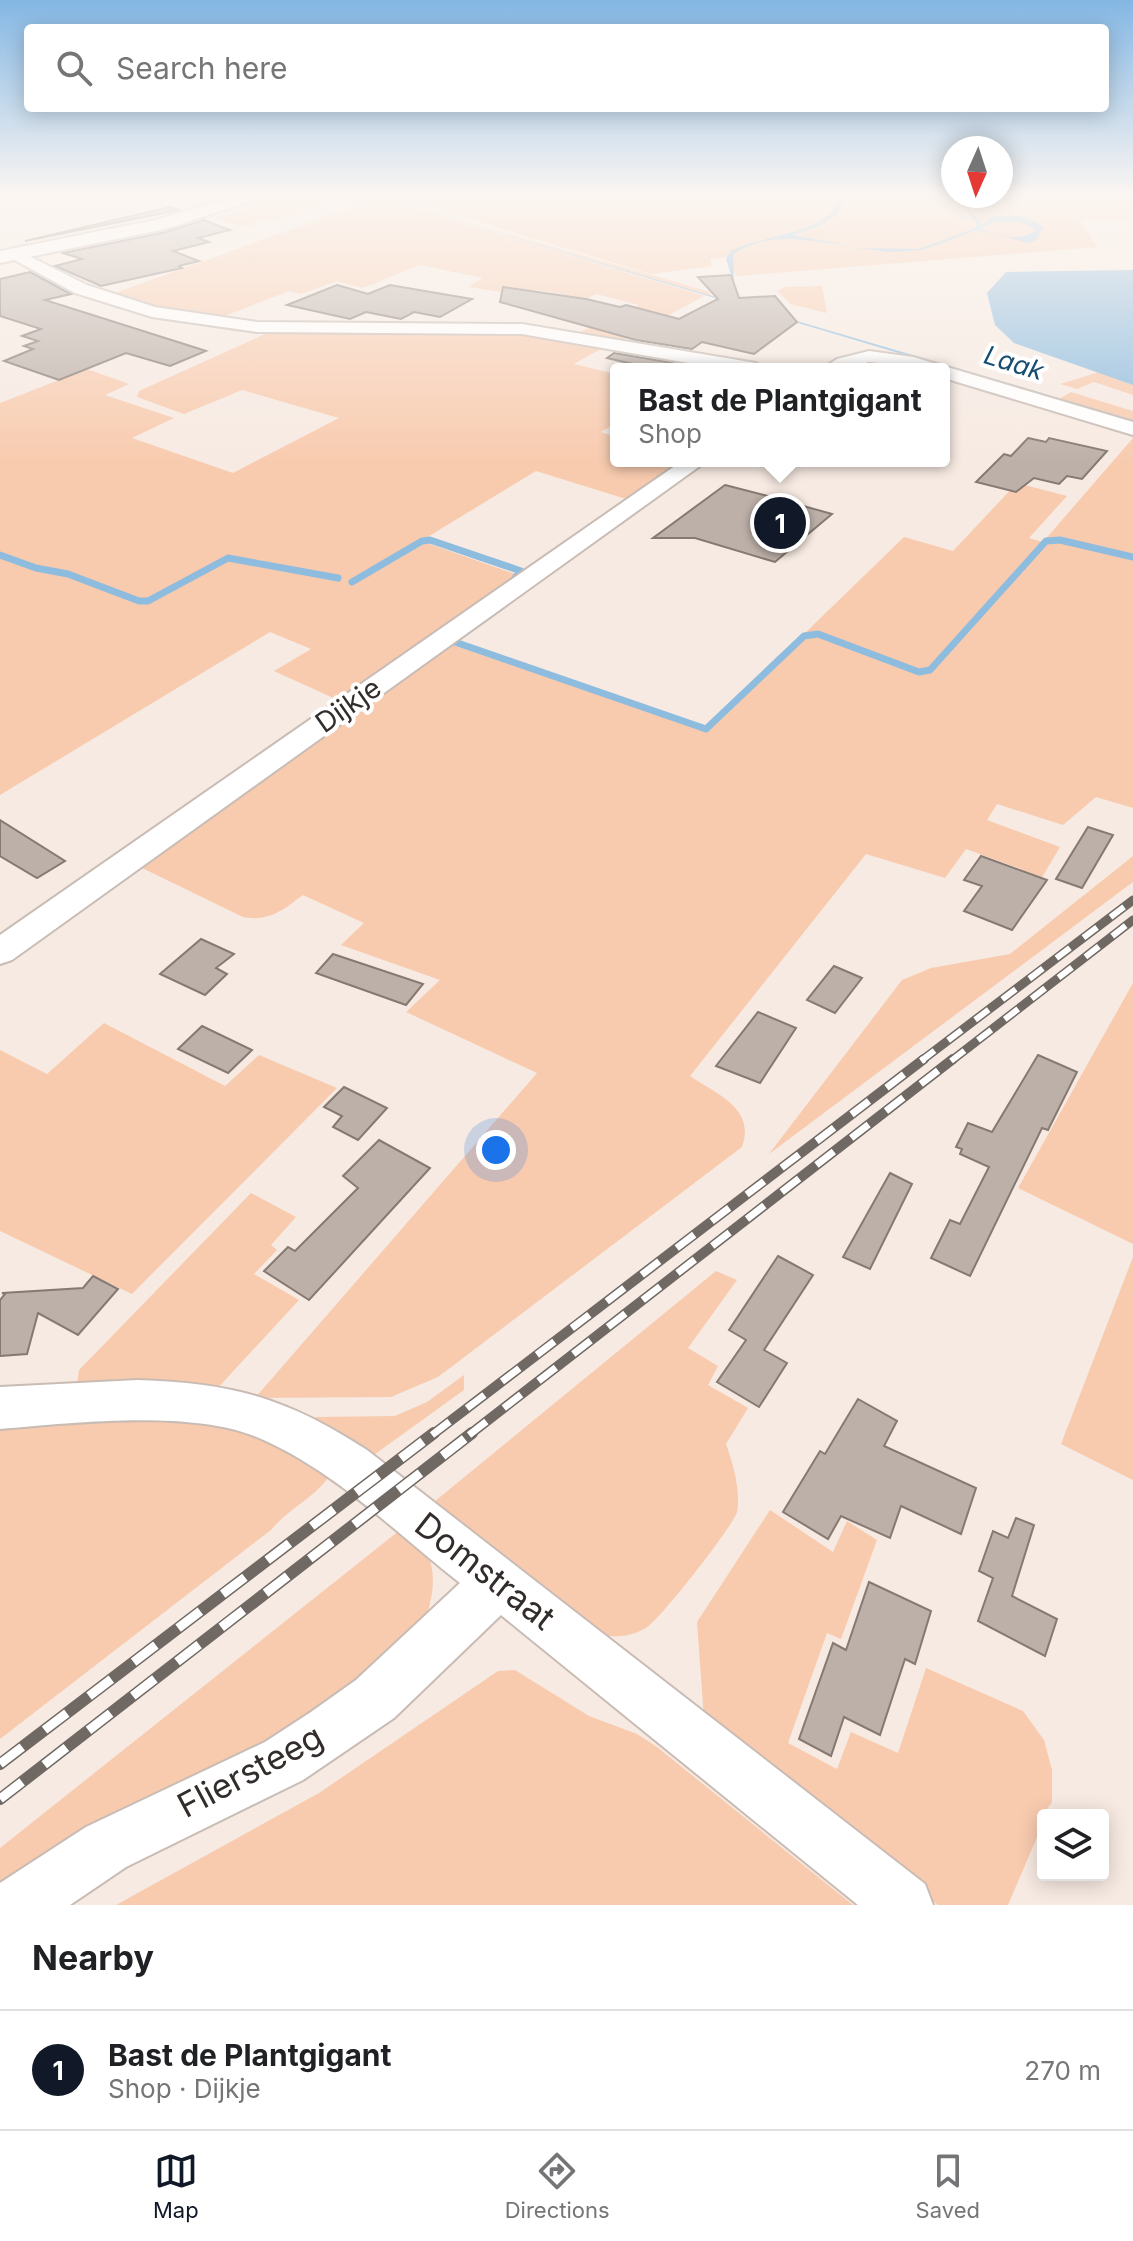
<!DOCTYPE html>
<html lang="en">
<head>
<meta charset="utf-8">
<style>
  :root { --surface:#fff; --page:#f2f2f2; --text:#202124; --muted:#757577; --line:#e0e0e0; --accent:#111827 }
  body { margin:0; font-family:Inter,sans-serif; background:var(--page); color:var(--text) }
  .controls { position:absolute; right:24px; bottom:24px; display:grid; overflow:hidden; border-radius:8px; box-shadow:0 4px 20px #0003 }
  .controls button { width:72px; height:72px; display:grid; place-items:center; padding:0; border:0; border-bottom:2px solid var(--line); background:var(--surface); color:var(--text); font:40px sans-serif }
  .compass { position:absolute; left:941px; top:136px; width:72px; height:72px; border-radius:50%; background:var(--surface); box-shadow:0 4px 20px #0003; rotate:183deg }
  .you { position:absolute; left:496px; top:1150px; width:28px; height:28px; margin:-20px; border:6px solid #fff; border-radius:50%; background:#1a73e8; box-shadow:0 0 0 12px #1a73e833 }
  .badge { display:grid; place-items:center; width:52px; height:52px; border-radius:50%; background:var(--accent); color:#fff; font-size:26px; font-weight:700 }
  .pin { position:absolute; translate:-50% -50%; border:4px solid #fff; box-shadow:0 2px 8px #0006 }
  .popup { position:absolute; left:610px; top:363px; width:340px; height:104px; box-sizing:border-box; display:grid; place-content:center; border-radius:8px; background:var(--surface); filter:drop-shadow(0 2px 6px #0005); font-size:26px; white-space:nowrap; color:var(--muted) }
  .popup b { font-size:30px; color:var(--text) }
  .popup::after { content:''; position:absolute; left:50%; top:100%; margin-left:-16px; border:16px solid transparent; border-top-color:var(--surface) }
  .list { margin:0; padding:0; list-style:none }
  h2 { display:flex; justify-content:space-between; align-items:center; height:104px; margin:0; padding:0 32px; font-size:34px }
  h2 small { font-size:26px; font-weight:400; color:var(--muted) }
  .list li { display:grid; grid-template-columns:52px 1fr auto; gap:24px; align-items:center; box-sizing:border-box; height:120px; padding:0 32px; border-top:2px solid var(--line) }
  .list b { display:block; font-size:30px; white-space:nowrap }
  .list p { margin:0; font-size:26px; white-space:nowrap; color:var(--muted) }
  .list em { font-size:26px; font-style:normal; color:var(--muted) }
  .icon { flex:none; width:44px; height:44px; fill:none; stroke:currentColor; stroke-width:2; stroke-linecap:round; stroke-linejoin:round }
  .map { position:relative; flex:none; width:1133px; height:1905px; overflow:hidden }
  .search { position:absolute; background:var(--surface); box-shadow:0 4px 20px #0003; left:24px; right:24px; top:24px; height:88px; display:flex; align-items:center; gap:20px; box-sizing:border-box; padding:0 28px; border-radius:8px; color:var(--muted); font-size:30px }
  .sheet { height:224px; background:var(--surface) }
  nav { display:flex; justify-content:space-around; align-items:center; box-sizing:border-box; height:112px; border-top:2px solid var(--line); background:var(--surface); font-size:22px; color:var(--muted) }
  nav a { display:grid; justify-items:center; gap:4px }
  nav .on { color:var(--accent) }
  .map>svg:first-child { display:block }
</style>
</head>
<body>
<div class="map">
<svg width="1133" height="1905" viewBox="0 0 1133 1905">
  <rect width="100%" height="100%" fill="#f7eae2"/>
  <g fill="#f8cbaf">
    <path d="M288,196H335L274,221L264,219L253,223L258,225L239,226L214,218Z"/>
    <path d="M342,196H373L704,296L619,342L578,333L639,305L596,294L569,308L555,306L567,295L536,290L528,296L468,287L483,278L420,265L363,288L337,281L301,294L289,291L217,319L159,311L107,296L370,201Z"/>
    <path d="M378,196L710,292L712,297Z"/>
    <path d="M393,196H1133V218L1080,220L1097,247L736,276L728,257L710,259L712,266L651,274Z"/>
    <path d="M822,286L827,313L791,304L777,291L785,287Z"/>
    <path d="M502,329L608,345L574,364L616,374V423L601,432L616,437V461H680L626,499L536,471L421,541L518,575L340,701L274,671L311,649L270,632L0,795V403L87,369L129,384L105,395L174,418L132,438L233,473L339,418L242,390L184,414L137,397L139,391L274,330Z"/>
    <path d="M1099,372L1133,385V395L1094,382L1077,389L1060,384Z"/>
    <path d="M1071,392L1133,411V420L1059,399Z"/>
    <path d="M1133,438V808L1096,797L1063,825L997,804L987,820L1060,847L1035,889L1008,888L1021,869L966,849L945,878L866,854L690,1076C716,1094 756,1108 742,1147L438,1377L391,1397L255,1398L537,1073L406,1012L440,980L341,945L364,923L303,895C283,910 269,922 243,917L140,867L450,644L705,730L904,537L953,551L1017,483L1067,496L1029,538L1043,542Z"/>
    <path d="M1133,856V882L769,1154L902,980L931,968L1010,954Z"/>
    <path d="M1133,983V1244L1018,1188Z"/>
    <path d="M104,1023L225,1086L259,1055L337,1088L132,1294L0,1231V1050L47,1074Z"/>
    <path d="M251,1193L296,1217L271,1245L277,1250L254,1274L299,1300L214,1392L77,1384L79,1370Z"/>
    <path d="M1133,1257V1480L1061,1444Z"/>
    <path d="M716,1271L737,1280L688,1348L718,1366L708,1385L748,1408L726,1444C733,1463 741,1492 737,1512C734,1525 659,1621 646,1628C628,1638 612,1638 592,1633L429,1506Z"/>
    <path d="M464,1375V1390L371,1457L314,1421L316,1417L395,1416L427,1402Z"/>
    <path d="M78,1418C143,1419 215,1415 276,1443C294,1452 312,1464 330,1475C315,1498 289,1508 271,1530L0,1739V1423Z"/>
    <path d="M770,1510L833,1552L847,1521L877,1540L841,1639L827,1633L788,1743L837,1769L851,1732L898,1753L926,1668L1023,1711L1044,1740L1052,1770V1802L1043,1815V1823L1008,1905H938L704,1719L697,1622Z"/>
    <path d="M400,1530C408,1536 419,1543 425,1551C438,1569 433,1602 424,1621L331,1707L0,1897V1848Z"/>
    <path d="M515,1670L589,1716L637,1734L657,1747L853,1905H116L319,1793L498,1671Z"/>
  </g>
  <g fill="#8ebcdf" fill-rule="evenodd">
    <path d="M373,196L1133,420V423Z"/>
    <path d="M840,196H845C842,221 812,229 793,235L846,245C805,241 771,230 733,254L734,283L726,259L731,251C759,235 834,234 840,196Z"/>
    <path d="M957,196L981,224C990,222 988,217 997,216C1011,214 1033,217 1044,228L1035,241L1029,243L977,230L922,250L890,252L857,248L919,249L976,228V223ZM994,222H1019L1036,229C1024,243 996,236 981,228Z"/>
    <path d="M1133,270V385L1014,343L995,325L987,293L1006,272Z"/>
  </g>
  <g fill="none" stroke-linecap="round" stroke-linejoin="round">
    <g stroke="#8ebcdf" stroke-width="7">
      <path d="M0,555L36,568L68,574L139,601H148L228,558L338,578"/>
      <path d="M352,582L422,541L430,540L521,571L515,578"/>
      <path d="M452,641L706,729L804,636L818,634L919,672L930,670L1046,541L1060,540L1133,557"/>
    </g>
  </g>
  <g fill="#bdb0a9" stroke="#857972" stroke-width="2">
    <path d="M170,207L179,210L25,241Z"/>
    <path d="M204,220L230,230L198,238L209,242L173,251L199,261L179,266L182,268L101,286L55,266L82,259L63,253L166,232Z"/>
    <path d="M30,272L71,294L45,300L206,351L170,366L126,353L59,380L4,361L33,349L24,346L38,341L22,336L41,329L0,316V279Z"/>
    <path d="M731,275L739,298L775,296L797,322L754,354L702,342L692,349L636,340L500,302L503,287L586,299L620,307L626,305L679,319L718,299L698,277Z"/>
    <path d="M337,285L368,294L390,285L472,299L440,317L414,312L401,319L366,312L350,319L287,305Z"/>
    <path d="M614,353L673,363L666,369H654L607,358Z"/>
    <path d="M1028,438L1046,442L1049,438L1107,451L1082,479L1067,476L1059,484L1034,478L1016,492L976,482L1004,454L1011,456Z"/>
    <path d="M725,485L764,495L832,514L775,562L695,538H653Z"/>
    <path d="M0,820L65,861L37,878L0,856Z"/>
    <path d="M1088,827L1113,835L1082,888L1056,879Z"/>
    <path d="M981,856L1047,880L1012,930L964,911L982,886L964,880Z"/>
    <path d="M201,939L234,954L216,968L227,974L205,995L160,974Z"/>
    <path d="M333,954L423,984L406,1005L316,973Z"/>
    <path d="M834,966L862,978L835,1013L807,1000Z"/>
    <path d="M758,1012L796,1028L760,1083L716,1066Z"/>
    <path d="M202,1026L252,1050L228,1073L178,1049Z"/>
    <path d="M1038,1055L1077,1072L1048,1130L1042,1128L970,1276L931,1258L950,1220L960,1224L989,1167L960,1154L962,1149L956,1147L968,1123L992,1132Z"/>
    <path d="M344,1087L387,1108L358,1140L333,1127L342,1116L324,1107Z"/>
    <path d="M379,1140L430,1168L309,1300L264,1271L288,1247L295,1251L358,1188L343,1176Z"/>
    <path d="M890,1173L912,1184L870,1269L843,1257Z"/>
    <path d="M778,1256L813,1275L764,1350L787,1363L759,1407L717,1382L746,1340L729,1330Z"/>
    <path d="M93,1276L118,1289L78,1335L38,1313L27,1354L0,1356V1300L5,1294L2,1293L83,1288Z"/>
    <path d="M858,1399L897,1421L884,1446L976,1488L961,1534L901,1506L890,1538L841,1516L828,1539L783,1512L820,1451L825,1454Z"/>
    <path d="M1016,1518L1034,1525L1012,1596L1057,1619L1045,1656L978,1621L993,1578L979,1571L993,1531L1008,1538Z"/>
    <path d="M869,1582L931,1611L915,1664L905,1659L880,1735L844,1717L831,1756L799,1739L833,1643L846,1650Z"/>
  </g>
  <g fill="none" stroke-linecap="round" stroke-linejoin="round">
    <defs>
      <g id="minor">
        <path d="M15,249L87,285L155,307L257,322L522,324L756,363L765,369H723L522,334L257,332L152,317L75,293L9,257L7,254Z"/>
        <path d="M869,351L913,357L1133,422V435L944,378V369L869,362L846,369H822L837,359Z"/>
        <path d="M682,461H707L12,960L0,964V935Z"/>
        <path d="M138,1380C233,1383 287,1398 367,1450L925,1884L933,1905H858L501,1615L394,1718L303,1780L126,1867L70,1905H0V1883L86,1827L265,1742L311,1712L356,1680L460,1583C396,1533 336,1471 259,1438C192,1409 73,1423 0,1429V1387Z"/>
      </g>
      <path id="secondary" d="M238,196H268L165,229L0,263V251L155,220Z"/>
    </defs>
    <use href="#minor" stroke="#c9bcb5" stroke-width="4"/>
    <use href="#secondary" stroke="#c9bcb5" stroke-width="4"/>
    <use href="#minor" fill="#fff" fill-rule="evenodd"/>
    <use href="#secondary" fill="#fff" fill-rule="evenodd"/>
    <defs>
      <g id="rail-far2">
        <path d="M921,1061L1133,900"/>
        <path d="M951,1061L1133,920"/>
      </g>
      <g id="rail-far1">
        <path d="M432,1435L924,1059"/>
        <path d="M469,1435L953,1059"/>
      </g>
      <g id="rail">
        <path d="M0,1764L434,1433"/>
        <path d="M0,1799L472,1433"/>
      </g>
    </defs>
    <use href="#rail-far2" stroke="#6f6863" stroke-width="9"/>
    <use href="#rail-far1" stroke="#6f6863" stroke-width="10"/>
    <use href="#rail" stroke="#6f6863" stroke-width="12"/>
    <use href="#rail-far2" stroke="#fff" stroke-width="6" stroke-dasharray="17" stroke-linecap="butt"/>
    <use href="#rail-far1" stroke="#fff" stroke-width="7" stroke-dasharray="22" stroke-linecap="butt"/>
    <use href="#rail" stroke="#fff" stroke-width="9" stroke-dasharray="28" stroke-linecap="butt"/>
  </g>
  <linearGradient id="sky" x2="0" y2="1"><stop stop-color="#84b7e4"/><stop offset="0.42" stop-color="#fbf6f2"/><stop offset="1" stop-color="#fbf6f2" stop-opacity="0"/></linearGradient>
  <rect width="1133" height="463" fill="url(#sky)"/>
  <g text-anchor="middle" stroke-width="8" stroke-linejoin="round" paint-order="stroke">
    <g font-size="26" font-style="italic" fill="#174d6f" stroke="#fff">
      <text transform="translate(1014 363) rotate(17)" y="9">Laak</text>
    </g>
    <g font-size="28" fill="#322d2a" stroke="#fff">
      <text transform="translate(348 705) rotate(-35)" y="10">Dijkje</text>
    </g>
    <g font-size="34" fill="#322d2a" stroke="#fff">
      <text transform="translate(485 1571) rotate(38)" y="12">Domstraat</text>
      <text transform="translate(250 1771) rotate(-28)" y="12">Fliersteeg</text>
    </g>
  </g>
</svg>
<div class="controls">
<button><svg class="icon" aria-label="layers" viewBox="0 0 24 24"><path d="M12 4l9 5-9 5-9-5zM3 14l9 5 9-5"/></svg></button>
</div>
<svg class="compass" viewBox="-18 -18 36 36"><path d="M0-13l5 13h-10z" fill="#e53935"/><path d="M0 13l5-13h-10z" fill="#757577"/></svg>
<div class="you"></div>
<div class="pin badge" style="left:780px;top:523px">1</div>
<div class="popup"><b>Bast de Plantgigant</b>Shop</div>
<div class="search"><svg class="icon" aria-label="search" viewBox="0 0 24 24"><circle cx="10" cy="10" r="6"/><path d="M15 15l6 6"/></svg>Search here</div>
</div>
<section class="sheet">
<h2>Nearby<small></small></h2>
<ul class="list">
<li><span class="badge">1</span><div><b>Bast de Plantgigant</b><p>Shop · Dijkje</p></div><em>270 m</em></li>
</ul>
</section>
<nav>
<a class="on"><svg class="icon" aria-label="map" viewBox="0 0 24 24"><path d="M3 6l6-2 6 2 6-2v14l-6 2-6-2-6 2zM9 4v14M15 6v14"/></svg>Map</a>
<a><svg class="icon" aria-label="directions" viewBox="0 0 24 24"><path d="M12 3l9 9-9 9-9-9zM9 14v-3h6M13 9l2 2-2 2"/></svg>Directions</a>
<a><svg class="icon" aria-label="saved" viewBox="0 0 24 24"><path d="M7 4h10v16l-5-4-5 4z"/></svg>Saved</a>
</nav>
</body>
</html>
